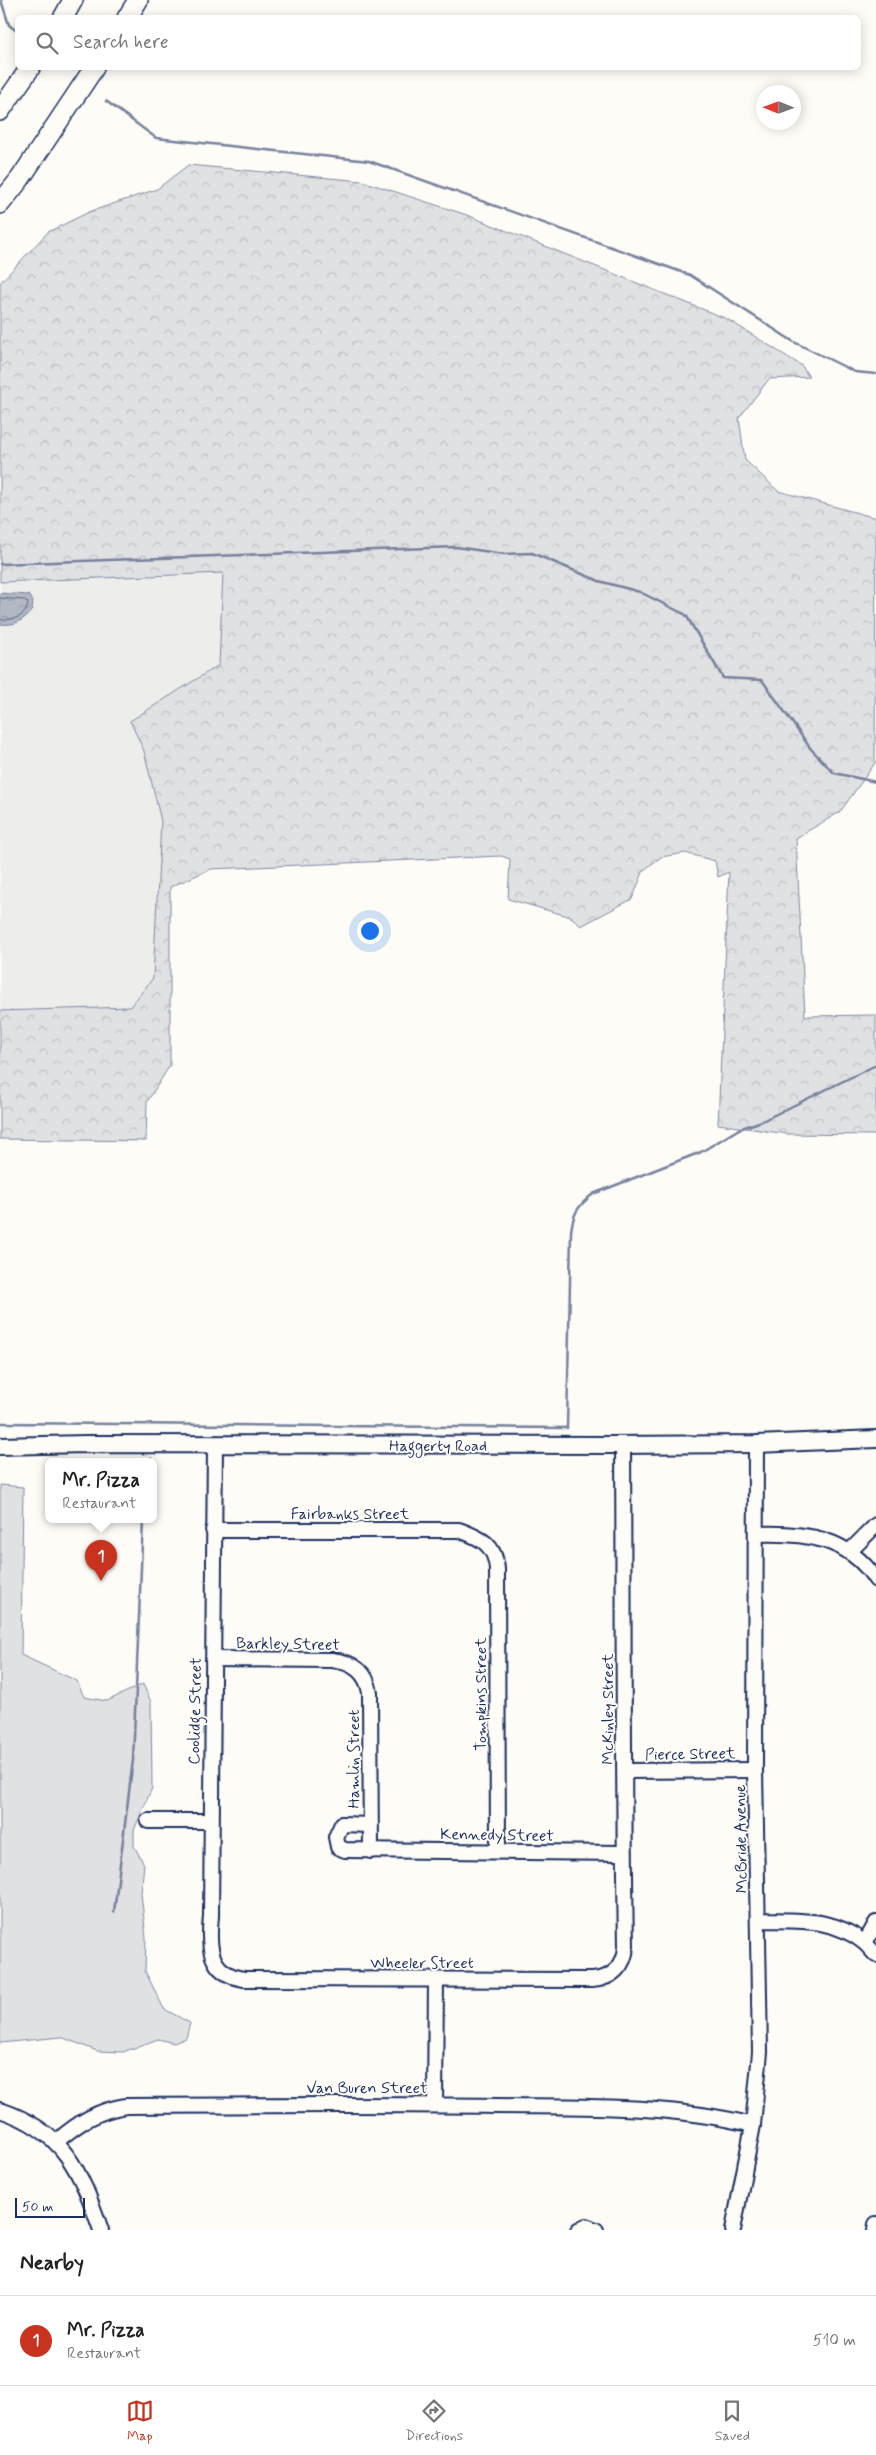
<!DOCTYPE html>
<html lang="en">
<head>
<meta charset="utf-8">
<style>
  :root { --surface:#fff; --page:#f2f2f2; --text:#222; --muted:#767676; --line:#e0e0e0; --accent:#c8321e }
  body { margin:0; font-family:Mynerve,sans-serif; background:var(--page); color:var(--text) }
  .compass { position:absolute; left:756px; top:85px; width:45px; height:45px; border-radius:50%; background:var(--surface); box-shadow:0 2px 12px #0003; rotate:271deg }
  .scale { position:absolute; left:15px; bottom:12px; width:70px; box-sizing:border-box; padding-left:5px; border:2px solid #1b2f5e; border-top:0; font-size:14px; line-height:18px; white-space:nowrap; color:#1b2f5e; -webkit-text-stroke:4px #fdfcf7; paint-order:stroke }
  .you { position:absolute; left:369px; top:930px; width:18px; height:18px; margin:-12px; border:4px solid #fff; border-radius:50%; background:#1a73e8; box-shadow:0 0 0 8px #1a73e833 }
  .badge { display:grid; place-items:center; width:32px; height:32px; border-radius:50%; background:var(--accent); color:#fff; font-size:16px; font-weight:700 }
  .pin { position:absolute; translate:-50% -41px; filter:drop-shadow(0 1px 2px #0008) }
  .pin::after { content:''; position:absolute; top:26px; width:18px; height:15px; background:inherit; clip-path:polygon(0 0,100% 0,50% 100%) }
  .popup { position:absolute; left:45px; top:1458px; width:112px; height:65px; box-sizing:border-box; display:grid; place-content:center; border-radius:8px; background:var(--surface); filter:drop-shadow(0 1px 4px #0005); font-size:16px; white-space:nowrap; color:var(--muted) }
  .popup b { font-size:19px; color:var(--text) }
  .popup::after { content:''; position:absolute; left:50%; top:100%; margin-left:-10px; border:10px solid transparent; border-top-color:var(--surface) }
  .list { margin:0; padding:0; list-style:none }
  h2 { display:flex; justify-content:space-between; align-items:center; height:65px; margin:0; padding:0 20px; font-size:21px }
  h2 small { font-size:16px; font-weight:400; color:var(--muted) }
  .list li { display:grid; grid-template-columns:32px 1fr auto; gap:15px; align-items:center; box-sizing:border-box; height:90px; padding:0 20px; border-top:1px solid var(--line) }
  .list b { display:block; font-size:19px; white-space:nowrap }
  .list p { margin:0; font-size:16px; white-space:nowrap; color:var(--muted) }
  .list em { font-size:16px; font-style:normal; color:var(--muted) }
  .icon { flex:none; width:28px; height:28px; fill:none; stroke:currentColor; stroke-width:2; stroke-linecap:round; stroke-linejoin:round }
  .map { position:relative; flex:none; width:876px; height:2230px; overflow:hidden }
  .search { position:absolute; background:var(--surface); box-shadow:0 2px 12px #0003; left:15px; right:15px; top:15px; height:55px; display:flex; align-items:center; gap:12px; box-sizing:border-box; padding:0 18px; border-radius:8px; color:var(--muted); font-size:19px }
  .sheet { height:155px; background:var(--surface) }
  nav { display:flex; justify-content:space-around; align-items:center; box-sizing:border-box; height:70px; border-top:1px solid var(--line); background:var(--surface); font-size:14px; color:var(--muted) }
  nav a { display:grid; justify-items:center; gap:2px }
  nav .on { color:var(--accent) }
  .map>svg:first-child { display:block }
</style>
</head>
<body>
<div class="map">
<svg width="876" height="2230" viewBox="0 0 876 2230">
  <defs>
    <pattern id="forest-crowns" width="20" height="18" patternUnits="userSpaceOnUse" patternTransform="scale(1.25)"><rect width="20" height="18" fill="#e0e1e3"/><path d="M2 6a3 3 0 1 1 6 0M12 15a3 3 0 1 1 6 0" fill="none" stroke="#c0c1c5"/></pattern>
    <pattern id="water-ripples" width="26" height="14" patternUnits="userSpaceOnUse" patternTransform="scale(1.25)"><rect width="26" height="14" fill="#b3b8c5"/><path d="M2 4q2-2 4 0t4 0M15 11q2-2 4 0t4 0" fill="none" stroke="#9196a3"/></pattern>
  </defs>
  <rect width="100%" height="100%" fill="#fdfcf7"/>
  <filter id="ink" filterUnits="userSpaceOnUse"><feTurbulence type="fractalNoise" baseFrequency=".02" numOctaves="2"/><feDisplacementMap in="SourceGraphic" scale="10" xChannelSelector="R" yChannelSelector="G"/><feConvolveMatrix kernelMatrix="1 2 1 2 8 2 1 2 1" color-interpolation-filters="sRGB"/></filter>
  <g filter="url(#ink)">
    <path fill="#edeeec" d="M223,572L211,869L170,887V1065L147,1102L146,1141L0,1139V582Z"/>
    <path fill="#e0e1e3" stroke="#7e88a0" d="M0,1485L23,1487L21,1655L77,1681L84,1697L107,1701L143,1684L151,1702L152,1788L134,1830V1846L144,1864L141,1893L146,1938L145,1971L164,2009L190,2023L186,2038L174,2043L158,2039L123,2052L97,2051L61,2037L0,2043Z"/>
    <path fill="url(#forest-crowns)" stroke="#7e88a0" d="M188,165L362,181L467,215L727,319L802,366L809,377L769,379L739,418L745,460L778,491L876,518L875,763L840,812L796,838L805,1016L876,1015V1135L787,1134L718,1124L729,872L718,877L715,861L685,853L661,857L644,870L632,899L581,926L571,917L508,899L510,859L501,856L211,869L170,887V1065L147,1102L146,1141L0,1139V1011L130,1007L153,978L161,821L144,751L130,721L219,665L223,573L0,582V283L48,232L89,212L157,189Z"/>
    <path fill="url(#water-ripples)" stroke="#76819c" d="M0,593L28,595L33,601L32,610C23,621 15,626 0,624Z"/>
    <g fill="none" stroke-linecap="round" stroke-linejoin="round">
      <path stroke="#586687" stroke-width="1" d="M0,598L25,600L28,603C27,618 12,620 0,620"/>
      <g stroke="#76819c" stroke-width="2.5">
        <path d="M1,0L9,25L18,32"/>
        <path d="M106,101L156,138L369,161L690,275L794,342L855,372L876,374"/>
        <path d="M0,564L456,547L504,554L532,553L599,581L640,592L686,615L723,678L762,680L811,749L834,773L876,782"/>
        <path d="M0,1423L567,1428L571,1232C573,1213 578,1206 593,1194L701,1152L739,1129L762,1121L876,1065"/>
        <path d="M149,1462L151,1458"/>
        <path d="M114,1912L133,1760L143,1520"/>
      </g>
      <defs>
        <g id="minor">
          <path d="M215,1445L211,1916C208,1945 208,1974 244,1979L592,1980C612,1979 625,1966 626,1946C623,1779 624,1612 623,1445"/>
          <path d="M213,1530H459C481,1538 495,1544 497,1569L498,1851"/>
          <path d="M756,1534C803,1532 849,1537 876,1580"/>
          <path d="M850,1551L876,1525"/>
          <path d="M213,1659L332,1660C353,1662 367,1672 370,1693L371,1851"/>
          <path d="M625,1771L755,1770"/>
          <path d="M148,1821H211"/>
          <path d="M370,1825L342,1824L336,1837L338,1847L345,1850L624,1853"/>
          <path d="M759,1920C798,1921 833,1917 865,1943"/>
          <path d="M876,1923L865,1943L876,1955"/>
          <path d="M435,2105L436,1980"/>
          <path d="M0,2110C64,2131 80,2170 101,2230"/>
          <path d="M57,2141C78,2123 98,2110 126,2106C250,2105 373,2104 497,2106C583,2107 668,2104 753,2125"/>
          <path d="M578,2230L586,2226L596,2230"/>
          <path d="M733,2230L753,2125L760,2052L755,1770L756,1444"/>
          <path d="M875,2230L876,2224"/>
        </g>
        <path id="major" d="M0,1446L86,1444L611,1445L756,1444L876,1439"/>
        <g id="highway">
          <path d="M63,18L73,0"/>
          <path d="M127,18L138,0"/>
          <path d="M0,111L30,68"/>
          <path d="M0,204L20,179L94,68"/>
        </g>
      </defs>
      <use href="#minor" stroke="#1b2f5e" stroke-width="18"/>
      <use href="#major" stroke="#1b2f5e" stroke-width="20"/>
      <use href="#highway" stroke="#1b2f5e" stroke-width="22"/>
      <use href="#minor" stroke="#fdfcf7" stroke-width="14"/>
      <use href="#major" stroke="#fdfcf7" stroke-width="16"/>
      <use href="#highway" stroke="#fdfcf7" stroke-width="19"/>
    </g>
  </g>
  <g text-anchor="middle" stroke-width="4" stroke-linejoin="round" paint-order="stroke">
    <g font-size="16" fill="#1b2f5e" stroke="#fdfcf7">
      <text x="438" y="1451">Haggerty Road</text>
      <text x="350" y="1519">Fairbanks Street</text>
      <text transform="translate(288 1643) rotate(1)" y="6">Barkley Street</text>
      <text transform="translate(480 1694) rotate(-90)" y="6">Tompkins Street</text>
      <text transform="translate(607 1709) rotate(-90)" y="6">McKinley Street</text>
      <text transform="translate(194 1711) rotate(-89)" y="6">Coolidge Street</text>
      <text transform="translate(690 1753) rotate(-1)" y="6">Pierce Street</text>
      <text transform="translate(353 1759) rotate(-90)" y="6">Hamlin Street</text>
      <text transform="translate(497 1834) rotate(1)" y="6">Kennedy Street</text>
      <text transform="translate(740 1839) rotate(-91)" y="6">McBride Avenue</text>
      <text x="422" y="1968">Wheeler Street</text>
      <text x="367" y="2093">Van Buren Street</text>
    </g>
  </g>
</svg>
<svg class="compass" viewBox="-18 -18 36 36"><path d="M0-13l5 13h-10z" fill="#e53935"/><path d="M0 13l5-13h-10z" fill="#767676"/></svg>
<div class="scale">50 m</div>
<div class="you"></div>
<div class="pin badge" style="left:101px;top:1581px">1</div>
<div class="popup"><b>Mr. Pizza</b>Restaurant</div>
<div class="search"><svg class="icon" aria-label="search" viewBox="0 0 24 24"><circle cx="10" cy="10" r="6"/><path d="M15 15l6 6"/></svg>Search here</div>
</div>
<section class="sheet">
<h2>Nearby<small></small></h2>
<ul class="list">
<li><span class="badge">1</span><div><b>Mr. Pizza</b><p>Restaurant</p></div><em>510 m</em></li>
</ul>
</section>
<nav>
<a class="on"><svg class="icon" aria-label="map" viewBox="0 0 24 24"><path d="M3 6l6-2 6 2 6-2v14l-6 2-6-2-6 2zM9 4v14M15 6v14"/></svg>Map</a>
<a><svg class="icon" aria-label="directions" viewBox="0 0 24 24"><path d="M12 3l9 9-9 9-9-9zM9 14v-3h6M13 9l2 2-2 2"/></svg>Directions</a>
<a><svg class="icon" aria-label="saved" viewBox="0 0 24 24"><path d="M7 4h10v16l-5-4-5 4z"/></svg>Saved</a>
</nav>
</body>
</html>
